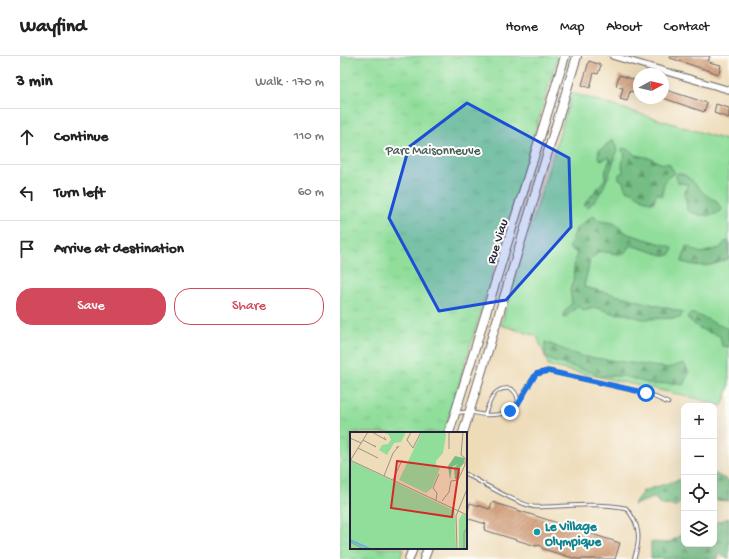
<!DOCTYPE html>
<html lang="en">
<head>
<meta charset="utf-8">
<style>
  :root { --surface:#fff; --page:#f6f6f6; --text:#222; --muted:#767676; --line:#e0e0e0; --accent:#d1495b }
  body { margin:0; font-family:"Gochi Hand",sans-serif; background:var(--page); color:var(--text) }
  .controls { position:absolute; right:12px; bottom:12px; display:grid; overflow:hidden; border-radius:8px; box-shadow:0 4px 16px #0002 }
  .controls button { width:36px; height:36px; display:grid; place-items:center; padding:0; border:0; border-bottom:1px solid var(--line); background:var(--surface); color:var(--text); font:20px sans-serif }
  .compass { position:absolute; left:293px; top:12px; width:36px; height:36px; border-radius:50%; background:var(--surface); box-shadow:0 4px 16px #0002; rotate:82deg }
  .stop { position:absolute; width:12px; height:12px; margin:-9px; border:3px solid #1a73e8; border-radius:50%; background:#fff }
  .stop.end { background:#1a73e8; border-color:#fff; box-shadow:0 1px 4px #0008 }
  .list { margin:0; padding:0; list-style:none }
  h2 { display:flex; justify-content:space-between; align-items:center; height:52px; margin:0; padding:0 16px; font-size:17px }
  h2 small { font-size:13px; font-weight:400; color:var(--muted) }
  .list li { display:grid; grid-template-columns:26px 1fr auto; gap:12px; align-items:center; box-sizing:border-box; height:56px; padding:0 16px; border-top:1px solid var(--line) }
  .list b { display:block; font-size:15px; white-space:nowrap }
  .list em { font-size:13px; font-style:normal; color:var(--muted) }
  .actions { display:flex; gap:8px; padding:12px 16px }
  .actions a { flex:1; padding:9px 0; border:1px solid var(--accent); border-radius:16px; text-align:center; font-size:14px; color:var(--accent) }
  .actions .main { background:var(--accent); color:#fff }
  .icon { flex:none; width:22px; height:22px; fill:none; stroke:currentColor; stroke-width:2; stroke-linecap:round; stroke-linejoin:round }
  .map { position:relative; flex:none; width:389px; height:503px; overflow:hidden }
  header { display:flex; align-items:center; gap:24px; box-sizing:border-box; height:56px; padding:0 20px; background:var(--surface); border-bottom:1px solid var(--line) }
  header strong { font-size:19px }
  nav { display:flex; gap:22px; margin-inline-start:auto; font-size:14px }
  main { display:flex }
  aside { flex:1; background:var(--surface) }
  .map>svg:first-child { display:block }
</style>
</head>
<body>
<header>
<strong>Wayfind</strong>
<nav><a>Home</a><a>Map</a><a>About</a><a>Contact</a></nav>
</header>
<main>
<aside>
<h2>3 min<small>Walk · 170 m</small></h2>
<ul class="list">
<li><svg class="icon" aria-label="ahead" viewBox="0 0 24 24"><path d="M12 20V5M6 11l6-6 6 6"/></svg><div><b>Continue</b></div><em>110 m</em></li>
<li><svg class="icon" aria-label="left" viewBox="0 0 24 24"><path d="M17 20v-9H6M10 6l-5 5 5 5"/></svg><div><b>Turn left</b></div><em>60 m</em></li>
<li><svg class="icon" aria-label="arrive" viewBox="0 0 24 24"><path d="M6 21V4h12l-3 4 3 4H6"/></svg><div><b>Arrive at destination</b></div></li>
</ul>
<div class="actions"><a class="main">Save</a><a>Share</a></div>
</aside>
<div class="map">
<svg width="389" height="503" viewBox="0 0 389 503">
  <defs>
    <pattern id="forest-firs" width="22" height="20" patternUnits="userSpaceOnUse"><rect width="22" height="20" fill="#74bd83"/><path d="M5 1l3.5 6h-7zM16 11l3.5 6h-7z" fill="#5f996c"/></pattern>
    <pattern id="park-tufts" width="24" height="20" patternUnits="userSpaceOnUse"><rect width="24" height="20" fill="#91de9b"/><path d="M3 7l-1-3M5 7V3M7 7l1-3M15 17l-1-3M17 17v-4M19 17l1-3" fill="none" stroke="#7dbe86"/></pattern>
    <pattern id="building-hatch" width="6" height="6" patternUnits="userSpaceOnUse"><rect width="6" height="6" fill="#d09871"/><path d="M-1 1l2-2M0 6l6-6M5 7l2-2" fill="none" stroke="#a87c5e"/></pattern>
  </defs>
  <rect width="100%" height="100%" fill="#fdfcf7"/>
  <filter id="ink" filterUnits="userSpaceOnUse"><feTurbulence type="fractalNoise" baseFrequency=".025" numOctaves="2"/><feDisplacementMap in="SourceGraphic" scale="8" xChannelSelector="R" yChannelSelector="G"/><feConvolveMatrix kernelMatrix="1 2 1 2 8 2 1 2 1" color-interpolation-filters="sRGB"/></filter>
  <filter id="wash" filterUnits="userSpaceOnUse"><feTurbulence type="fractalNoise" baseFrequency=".012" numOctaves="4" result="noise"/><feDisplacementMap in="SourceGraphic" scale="16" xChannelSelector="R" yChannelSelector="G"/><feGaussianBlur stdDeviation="0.9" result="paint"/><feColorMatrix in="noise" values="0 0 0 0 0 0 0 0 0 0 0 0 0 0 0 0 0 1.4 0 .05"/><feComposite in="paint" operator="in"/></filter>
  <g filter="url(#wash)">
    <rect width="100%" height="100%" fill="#eedcb9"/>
    <path fill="#91de9b" stroke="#5a806b" d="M232,37L389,85V330L382,350L347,340L209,310L197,280L161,269Z"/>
    <g fill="url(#forest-firs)" stroke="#4b705f">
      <path d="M273,83L277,94C271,113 264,140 247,152L244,149L265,123L266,113L270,104L269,101L261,104L258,101L259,94L263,92Z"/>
      <path d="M283,92L290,94L295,99L311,102L320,107L329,108L335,117L328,121L324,127L322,140L317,137L313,147C303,145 296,136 286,134L282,124L279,123V118L283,117L282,109L285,97L281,94Z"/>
      <path d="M337,117C352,117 361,141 376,144L382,154C373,162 357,160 347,154L346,143L344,138L348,128L338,127L336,121Z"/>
      <path d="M253,160L261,165L274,167L288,178L329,190L333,193L330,199H323L290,189L283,199L260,195L250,204L244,231L343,256L340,262L302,263L286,258H276L253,251L244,254L238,250L224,262V256L232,247L230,234C236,223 232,209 237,197L229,192L236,173Z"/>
      <path d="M386,185L389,186V202C371,211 362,212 342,206L346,190L361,197L380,192Z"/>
      <path d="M350,257C364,260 376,269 389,273V291L382,290L380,280C364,274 359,275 347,261Z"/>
      <path d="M205,286L240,300L327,312L344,307L349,317L343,329L328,327L313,329L284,320H258L252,316L212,305L205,301Z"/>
      <path d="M374,417L389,425V445L374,444Z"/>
      <path d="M344,422V443L337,450L322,449L314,442L293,449L303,435Z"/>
      <path d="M389,462V503L378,497V503H311V486L328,487L344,477V488H374V467Z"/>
    </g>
    <path fill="url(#park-tufts)" stroke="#5a806b" d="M0,0H218L104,377H11V492H64L60,503H0Z"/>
    <g id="blocks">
      <g fill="url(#building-hatch)">
        <path d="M330,0H370L368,6L381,9L379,18L330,2Z"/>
        <path d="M249,5L261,9L258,18L254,17L250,32L242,29Z"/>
        <path d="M279,19L299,25L298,37L290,35L287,45L280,43L283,32L276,30Z"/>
        <path d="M323,33L367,47L364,56L323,42Z"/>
        <path d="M376,48L389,52V62L374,57Z"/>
        <path d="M152,446L280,487L275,503H236L203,493L200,489L196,490L144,474L146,468L126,462L130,447L150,453Z"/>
      </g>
    </g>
  </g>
  <g filter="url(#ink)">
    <use href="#blocks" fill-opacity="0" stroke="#696367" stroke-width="1"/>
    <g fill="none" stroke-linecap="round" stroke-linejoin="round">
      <defs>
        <g id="lane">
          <path d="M117,357C133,354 133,358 147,359C179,361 180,339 196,318L208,315L306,337L328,347"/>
          <path d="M145,358C150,345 154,329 172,333C177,338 178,341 178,348"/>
          <path d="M126,418C138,425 182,450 195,451C225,451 255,446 286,452C300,468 301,483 294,503"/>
        </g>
        <path id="street" d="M273,0L389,34"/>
        <g id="secondary">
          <path d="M109,377L225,0"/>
          <path d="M123,377L237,0"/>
          <path d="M69,503L73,492"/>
          <path d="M84,503L88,492"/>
        </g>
      </defs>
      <use href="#lane" stroke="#696367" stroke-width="4.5"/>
      <use href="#street" stroke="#696367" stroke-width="8"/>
      <use href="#secondary" stroke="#696367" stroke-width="10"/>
      <use href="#lane" stroke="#fff" stroke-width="2.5"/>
      <use href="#street" stroke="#fff" stroke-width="5.5"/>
      <use href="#secondary" stroke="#fff" stroke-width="8"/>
    </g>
  </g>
  <g fill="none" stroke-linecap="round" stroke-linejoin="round" filter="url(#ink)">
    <path stroke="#1a73e8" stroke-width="5" d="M170,355L178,348L196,318L208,315L306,337"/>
  </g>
  <path fill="#1d4ed8" fill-opacity="0.2" stroke="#1d4ed8" stroke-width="3" stroke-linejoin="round" d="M127,47L229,102L231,171L166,244L99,255L49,162L69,91Z"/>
  <circle fill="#0f9aa8" stroke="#fdfcf7" stroke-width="1.5" cx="197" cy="476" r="4"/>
  <g text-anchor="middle" stroke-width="4" stroke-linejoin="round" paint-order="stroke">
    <g font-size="13" fill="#435a58" stroke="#fdfcf7">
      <text x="93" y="98">Parc Maisonneuve</text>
    </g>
    <g font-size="13" fill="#22223b" stroke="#fdfcf7">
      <text transform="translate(156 185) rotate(-73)" y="5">Rue Viau</text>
    </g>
    <g font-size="13" font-weight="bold" fill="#0d838f" stroke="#fdfcf7" text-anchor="start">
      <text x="205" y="474">Le Village<tspan x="205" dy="15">Olympique</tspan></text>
    </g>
  </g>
  <g transform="translate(10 376)">
    <rect width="117" height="117" fill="#eedcb9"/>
    <path d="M72,0H95L96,3L93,21L86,29V33L90,36L82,56L76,61L49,48Z" fill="#91de9b"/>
    <path d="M105,24L114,26V31L108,38L110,41L108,47H105L104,36L108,32L102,35L100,48L98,34Z" fill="#74bd83"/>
    <path d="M33,0H56L51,10L44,11L37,23L29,18L32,13L38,12L41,8L39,3ZM1,29L105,79L106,117H0ZM112,82L117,84V117H109V88Z" fill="#91de9b"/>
    <path fill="none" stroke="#67b4e0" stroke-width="2" d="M0,108L20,117"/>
    <path fill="none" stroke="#9c9287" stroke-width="1" d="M22,0L36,8L34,5M61,0L57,8L63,16L71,0M99,0V17M0,6L11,11M13,8L26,15L24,13M8,16L28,26M0,28L117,83M0,29L18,0M34,44L43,21L49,14L46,16M43,48L52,28M86,68L87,61L83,56L89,42M92,69L99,60L101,49L108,48L115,33V26L111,23L113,0M0,110L14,117M107,117L106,84L117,57M114,117V100L117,96"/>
    <path fill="#d62828" fill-opacity="0.15" stroke="#d62828" stroke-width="2" d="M47,29L109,37L102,85L41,76Z"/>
    <rect width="117" height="117" fill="none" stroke="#22223b" stroke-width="2"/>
  </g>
</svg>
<div class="controls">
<button>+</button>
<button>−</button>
<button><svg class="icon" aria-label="locate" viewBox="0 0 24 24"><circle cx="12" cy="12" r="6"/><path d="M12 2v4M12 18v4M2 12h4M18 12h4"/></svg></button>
<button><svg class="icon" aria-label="layers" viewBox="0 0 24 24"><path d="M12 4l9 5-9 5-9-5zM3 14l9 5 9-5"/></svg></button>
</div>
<svg class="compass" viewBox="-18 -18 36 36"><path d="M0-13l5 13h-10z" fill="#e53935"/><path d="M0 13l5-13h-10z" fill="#767676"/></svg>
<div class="stop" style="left:306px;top:337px"></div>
<div class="stop end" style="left:170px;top:355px"></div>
</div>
</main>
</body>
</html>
